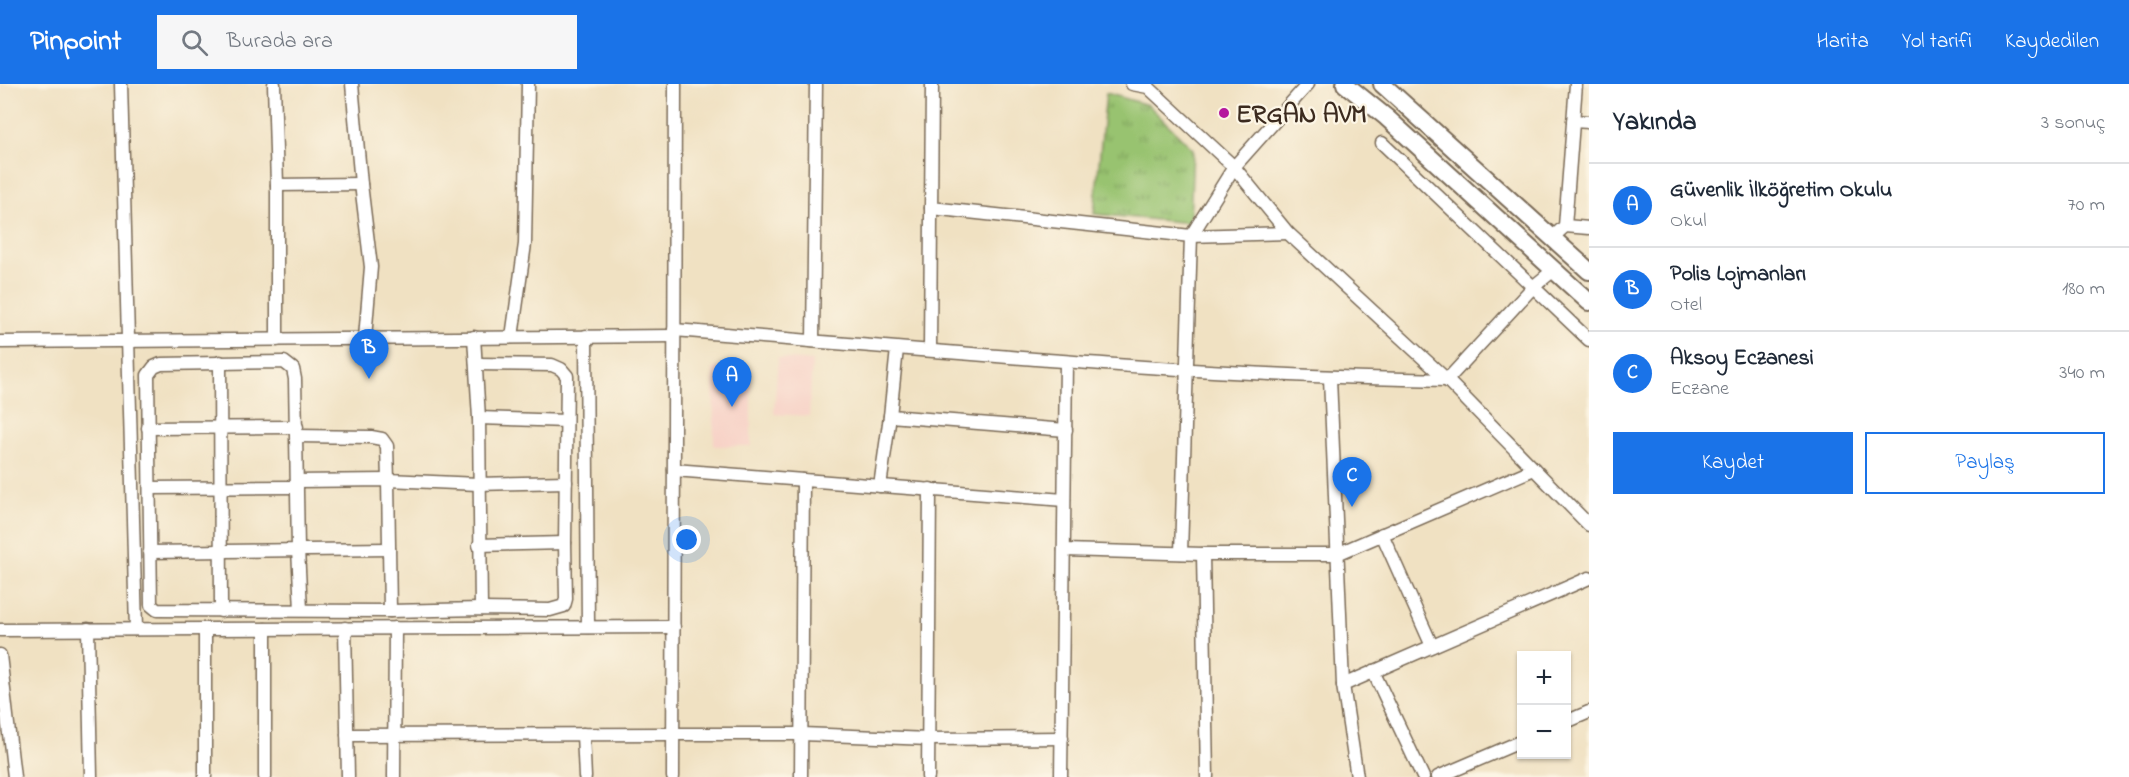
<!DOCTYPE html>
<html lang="tr">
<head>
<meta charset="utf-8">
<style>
  :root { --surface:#fff; --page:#f6f6f7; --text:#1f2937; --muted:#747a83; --line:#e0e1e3; --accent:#1a73e8 }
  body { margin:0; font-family:"Indie Flower",sans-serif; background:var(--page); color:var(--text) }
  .controls { position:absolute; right:18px; bottom:18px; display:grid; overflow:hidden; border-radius:0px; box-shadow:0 2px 4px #0004 }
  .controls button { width:54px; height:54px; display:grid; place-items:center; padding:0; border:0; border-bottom:2px solid var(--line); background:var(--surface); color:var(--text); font:30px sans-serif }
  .you { position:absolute; left:687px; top:456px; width:21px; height:21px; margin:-15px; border:4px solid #fff; border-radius:50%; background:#1a73e8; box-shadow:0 0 0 9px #1a73e833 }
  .badge { display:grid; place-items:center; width:39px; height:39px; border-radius:50%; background:var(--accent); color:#fff; font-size:20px; font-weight:700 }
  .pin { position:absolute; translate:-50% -50px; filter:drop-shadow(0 2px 3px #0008) }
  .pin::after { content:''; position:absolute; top:32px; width:21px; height:18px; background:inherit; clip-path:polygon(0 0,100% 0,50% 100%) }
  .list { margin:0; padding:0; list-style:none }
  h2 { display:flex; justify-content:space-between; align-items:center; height:78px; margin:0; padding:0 24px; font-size:26px }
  h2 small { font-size:20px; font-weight:400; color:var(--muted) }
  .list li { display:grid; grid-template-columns:39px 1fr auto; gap:18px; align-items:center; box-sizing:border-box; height:84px; padding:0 24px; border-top:2px solid var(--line) }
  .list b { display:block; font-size:22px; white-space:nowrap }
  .list p { margin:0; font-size:20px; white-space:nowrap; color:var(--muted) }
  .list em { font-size:20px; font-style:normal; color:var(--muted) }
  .actions { display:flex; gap:12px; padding:18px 24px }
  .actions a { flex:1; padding:14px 0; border:2px solid var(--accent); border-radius:0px; text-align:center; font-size:21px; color:var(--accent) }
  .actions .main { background:var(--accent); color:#fff }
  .icon { flex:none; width:33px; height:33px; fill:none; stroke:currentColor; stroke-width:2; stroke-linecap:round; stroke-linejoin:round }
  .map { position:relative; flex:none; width:1589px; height:693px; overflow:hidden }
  header { display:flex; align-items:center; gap:36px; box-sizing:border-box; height:84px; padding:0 30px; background:var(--accent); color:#fff }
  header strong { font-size:28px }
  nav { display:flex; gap:33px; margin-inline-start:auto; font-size:21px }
  .search { width:420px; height:54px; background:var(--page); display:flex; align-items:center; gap:15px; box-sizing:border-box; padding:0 21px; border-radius:0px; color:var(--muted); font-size:22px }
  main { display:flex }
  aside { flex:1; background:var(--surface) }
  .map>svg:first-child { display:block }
</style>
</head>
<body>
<header>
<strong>Pinpoint</strong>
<div class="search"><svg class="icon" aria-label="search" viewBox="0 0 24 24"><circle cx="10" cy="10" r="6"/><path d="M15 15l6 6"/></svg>Burada ara</div>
<nav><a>Harita</a><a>Yol tarifi</a><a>Kaydedilen</a></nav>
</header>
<main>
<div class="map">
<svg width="1589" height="693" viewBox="0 0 1589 693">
  <defs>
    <pattern id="grass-tufts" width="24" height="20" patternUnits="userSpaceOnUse" patternTransform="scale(1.5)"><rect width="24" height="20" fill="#98c370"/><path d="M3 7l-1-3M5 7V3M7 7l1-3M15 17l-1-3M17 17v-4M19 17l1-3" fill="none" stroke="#7d9f5b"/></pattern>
  </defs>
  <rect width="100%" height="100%" fill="#fcf5e5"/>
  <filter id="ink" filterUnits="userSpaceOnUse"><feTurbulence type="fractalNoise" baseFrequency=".0167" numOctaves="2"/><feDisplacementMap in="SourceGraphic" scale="12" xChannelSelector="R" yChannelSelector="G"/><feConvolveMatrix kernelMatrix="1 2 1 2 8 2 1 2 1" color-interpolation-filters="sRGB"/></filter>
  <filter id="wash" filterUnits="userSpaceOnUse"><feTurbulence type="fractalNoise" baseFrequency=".008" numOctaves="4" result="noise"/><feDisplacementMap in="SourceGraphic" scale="24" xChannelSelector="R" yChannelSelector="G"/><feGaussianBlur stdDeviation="1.35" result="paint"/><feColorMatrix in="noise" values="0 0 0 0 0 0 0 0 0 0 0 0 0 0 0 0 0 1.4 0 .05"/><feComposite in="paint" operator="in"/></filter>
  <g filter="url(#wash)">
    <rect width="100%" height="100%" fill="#f0e1c2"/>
    <g fill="#f7d1c6">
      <path d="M778,274L812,277L809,332L774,330Z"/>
      <path d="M713,284H751V362H714Z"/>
    </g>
    <path fill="url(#grass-tufts)" stroke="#6a7647" stroke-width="1.5" d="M1106,9L1148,21L1193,65L1190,139L1094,130Z"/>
  </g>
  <g filter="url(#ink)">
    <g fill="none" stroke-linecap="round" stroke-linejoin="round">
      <defs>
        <g id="minor">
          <path d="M121,0L136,545"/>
          <path d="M274,0L277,101V256"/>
          <path d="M352,0L361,100L371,183L365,254"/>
          <path d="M1132,0L1148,3L1234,83L1288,149L1447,296L1589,441"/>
          <path d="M1573,37L1589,38"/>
          <path d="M1382,59L1589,256"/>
          <path d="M277,101L361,100"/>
          <path d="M931,124L1191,152L1288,149"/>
          <path d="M1565,142L1589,144"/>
          <path d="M1553,153L1565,142L1576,0"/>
          <path d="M674,246C932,266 1188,292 1447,296L1533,203L1555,185"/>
          <path d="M586,252L588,543"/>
          <path d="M474,253L479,334L481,525"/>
          <path d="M512,253L525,160L528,0"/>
          <path d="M813,257L816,0"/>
          <path d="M0,258L674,252"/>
          <path d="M930,266L932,0"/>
          <path d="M220,278L221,527"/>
          <path d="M1330,294L1343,601L1357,693"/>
          <path d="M890,332L1066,346"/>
          <path d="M479,334L566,337"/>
          <path d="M148,344L297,343"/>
          <path d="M297,352L371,353L382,355L387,362L388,396L478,400L566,398"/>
          <path d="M674,386L1064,416"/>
          <path d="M297,397L388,396L390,527"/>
          <path d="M880,402L890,332L897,265"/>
          <path d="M150,404L297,403"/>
          <path d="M1382,450L1432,562"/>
          <path d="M479,461L565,459"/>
          <path d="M1064,466L1203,470H1337L1534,385"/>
          <path d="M150,468L389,465"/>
          <path d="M1181,469L1191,152L1234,83L1308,0"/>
          <path d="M1203,470L1207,693"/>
          <path d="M301,526L298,465L295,295L293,285L284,278L161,280L154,283L148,291L151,521L157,526L390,527L481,525L550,526L564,522L566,515L565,459L567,292L561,285L552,281L476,280"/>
          <path d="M345,544L348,693"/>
          <path d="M88,545L91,693"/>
          <path d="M0,546L674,543"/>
          <path d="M0,571L14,693"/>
          <path d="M1373,587L1423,693"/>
          <path d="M1343,601L1589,494"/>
          <path d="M1566,638L1589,628"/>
          <path d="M583,650L585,693"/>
          <path d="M347,651L673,650H802L929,655L1062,654"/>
          <path d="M205,693V545"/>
          <path d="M265,693V545"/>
          <path d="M394,693L395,544"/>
          <path d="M673,693L675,0"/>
          <path d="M801,693L803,396"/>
          <path d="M928,693L930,405"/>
          <path d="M1061,693L1066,278"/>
          <path d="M1438,693L1522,657"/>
        </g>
        <g id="major">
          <path d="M1345,0L1386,33L1589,218"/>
          <path d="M1382,0L1589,187"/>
        </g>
      </defs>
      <use href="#minor" stroke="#7a6a57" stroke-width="15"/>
      <use href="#major" stroke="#7a6a57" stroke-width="20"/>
      <use href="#minor" stroke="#fff" stroke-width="12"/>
      <use href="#major" stroke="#fff" stroke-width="16"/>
    </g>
  </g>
  <circle fill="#b5179e" stroke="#fcf5e5" stroke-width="2" cx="1224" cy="29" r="6"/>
  <g text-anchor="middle" stroke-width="4.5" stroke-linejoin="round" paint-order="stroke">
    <g font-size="26" font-weight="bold" fill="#3b2a1e" stroke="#fcf5e5" text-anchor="start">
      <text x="1236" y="38">ERGAN AVM</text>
    </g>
  </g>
</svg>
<div class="controls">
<button>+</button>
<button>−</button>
</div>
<div class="you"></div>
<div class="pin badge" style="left:732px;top:323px">A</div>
<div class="pin badge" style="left:369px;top:295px">B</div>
<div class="pin badge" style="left:1352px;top:423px">C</div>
</div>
<aside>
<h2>Yakında<small>3 sonuç</small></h2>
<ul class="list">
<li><span class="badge">A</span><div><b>Güvenlik İlköğretim Okulu</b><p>Okul</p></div><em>70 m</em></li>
<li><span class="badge">B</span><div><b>Polis Lojmanları</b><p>Otel</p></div><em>180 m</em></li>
<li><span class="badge">C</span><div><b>Aksoy Eczanesi</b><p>Eczane</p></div><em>340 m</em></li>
</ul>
<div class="actions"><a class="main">Kaydet</a><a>Paylaş</a></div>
</aside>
</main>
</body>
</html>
